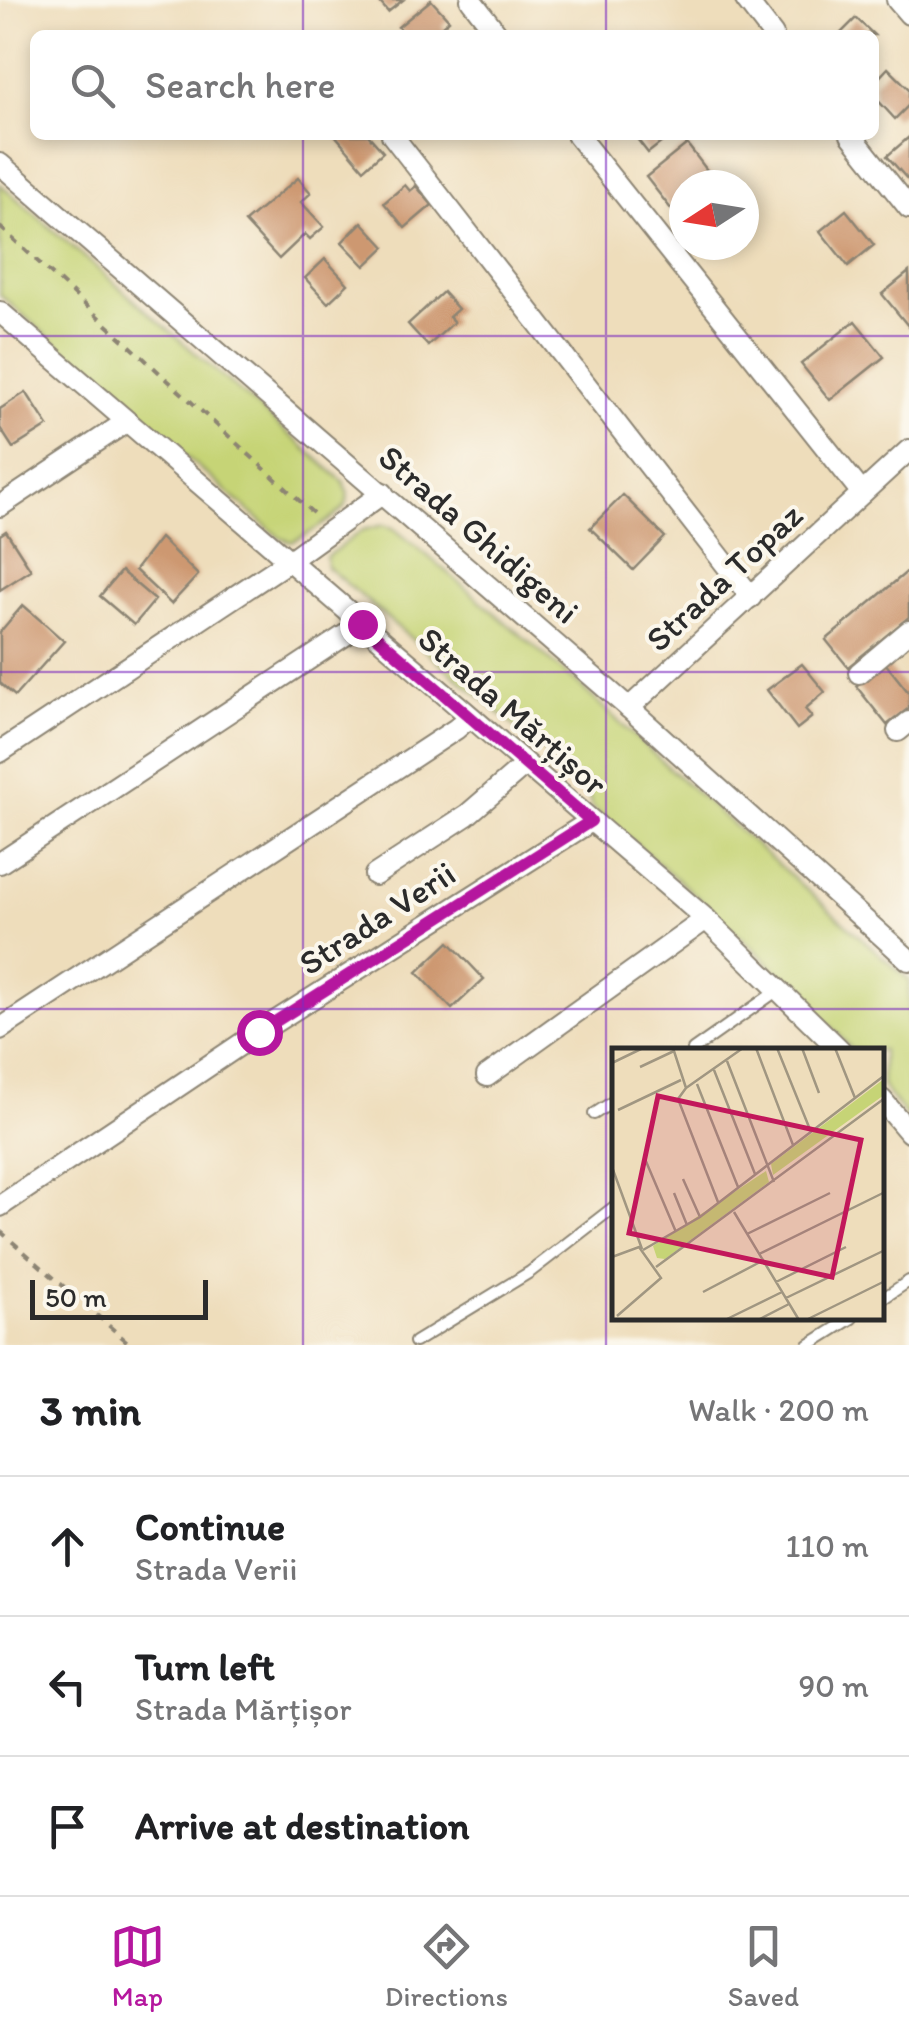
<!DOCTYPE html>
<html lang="en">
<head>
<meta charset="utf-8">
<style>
  :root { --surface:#fff; --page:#f2f2f2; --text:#202124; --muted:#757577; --line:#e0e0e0; --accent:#b5179e }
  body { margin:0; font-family:Itim,sans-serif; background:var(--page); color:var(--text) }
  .compass { position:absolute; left:669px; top:170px; width:90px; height:90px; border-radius:50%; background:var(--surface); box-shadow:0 5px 15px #0003; rotate:258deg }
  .scale { position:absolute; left:30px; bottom:25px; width:178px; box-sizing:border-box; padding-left:10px; border:5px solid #2b2b2b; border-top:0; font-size:28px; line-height:35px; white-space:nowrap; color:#2b2b2b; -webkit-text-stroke:8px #fbf7ec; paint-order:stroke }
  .stop { position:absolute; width:30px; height:30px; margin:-22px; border:8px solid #b5179e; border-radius:50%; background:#fff }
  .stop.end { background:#b5179e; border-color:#fff; box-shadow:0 2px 10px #0008 }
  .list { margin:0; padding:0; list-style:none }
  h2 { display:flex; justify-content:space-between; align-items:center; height:130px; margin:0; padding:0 40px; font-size:42px }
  h2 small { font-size:32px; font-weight:400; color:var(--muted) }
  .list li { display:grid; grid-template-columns:65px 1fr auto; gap:30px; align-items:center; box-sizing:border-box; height:140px; padding:0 40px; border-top:2px solid var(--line) }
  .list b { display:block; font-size:38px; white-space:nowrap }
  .list p { margin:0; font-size:32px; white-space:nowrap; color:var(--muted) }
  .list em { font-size:32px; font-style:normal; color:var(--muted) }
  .icon { flex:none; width:55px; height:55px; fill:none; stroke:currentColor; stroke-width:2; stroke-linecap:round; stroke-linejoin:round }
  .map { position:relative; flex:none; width:909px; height:1345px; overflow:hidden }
  .search { position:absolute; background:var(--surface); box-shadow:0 5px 15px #0003; left:30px; right:30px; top:30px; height:110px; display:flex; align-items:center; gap:25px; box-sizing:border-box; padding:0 35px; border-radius:15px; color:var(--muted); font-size:38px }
  .sheet { height:550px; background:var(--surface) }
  nav { display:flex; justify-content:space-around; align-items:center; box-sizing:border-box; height:140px; border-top:2px solid var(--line); background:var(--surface); font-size:28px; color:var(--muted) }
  nav a { display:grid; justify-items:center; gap:5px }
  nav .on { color:var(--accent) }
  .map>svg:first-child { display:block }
</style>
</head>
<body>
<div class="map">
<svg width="909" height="1345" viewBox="0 0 909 1345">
  <rect width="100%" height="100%" fill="#fbf7ec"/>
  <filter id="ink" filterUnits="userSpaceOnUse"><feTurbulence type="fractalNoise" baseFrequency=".01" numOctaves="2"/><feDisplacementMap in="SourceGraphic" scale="20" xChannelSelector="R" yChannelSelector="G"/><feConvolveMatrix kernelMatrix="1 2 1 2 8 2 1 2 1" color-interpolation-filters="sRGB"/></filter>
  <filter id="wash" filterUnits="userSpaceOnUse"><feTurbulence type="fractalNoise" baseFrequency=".0048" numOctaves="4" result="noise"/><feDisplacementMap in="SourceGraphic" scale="40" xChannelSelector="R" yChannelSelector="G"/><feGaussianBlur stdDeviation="2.25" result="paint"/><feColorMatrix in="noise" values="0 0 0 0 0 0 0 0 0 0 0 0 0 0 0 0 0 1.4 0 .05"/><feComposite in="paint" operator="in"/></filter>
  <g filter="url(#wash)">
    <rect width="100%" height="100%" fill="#edb"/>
    <g fill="#c6d476" stroke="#788050" stroke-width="2.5">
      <path d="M0,184L344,482C347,490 350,498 345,506C338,516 303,538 291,542L280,538L0,295Z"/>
      <path d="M383,525L393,528L428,556L577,683L672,771L909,980V1120L882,1086V1050H852C776,964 687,885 598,813L592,807L586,787L327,567L326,557L363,530Z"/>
    </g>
    <g id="blocks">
      <g fill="#cd9871">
        <path d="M378,0H403L388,12Z"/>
        <path d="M431,0L449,20L442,26L450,35H405L398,27Z"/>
        <path d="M856,18L874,35H839Z"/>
        <path d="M888,68L909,89V105L895,119L874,96V83Z"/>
        <path d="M335,135H368L383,152L364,169Z"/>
        <path d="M634,135H671L648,153Z"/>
        <path d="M909,137V181L887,156Z"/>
        <path d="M687,144L716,182L712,185H684V207L675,214L646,177Z"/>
        <path d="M298,178L311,193L301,202L324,227L310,239L305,234L279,259L245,222Z"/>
        <path d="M405,185L410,191L416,186L432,205L405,228L384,203Z"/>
        <path d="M846,210L874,245L848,266L820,231Z"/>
        <path d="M362,222L385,247L365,266L342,242Z"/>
        <path d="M325,259L348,284L328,303L305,278Z"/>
        <path d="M909,272V327L882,294Z"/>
        <path d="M443,292L458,309L449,317L454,322L428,346L408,324Z"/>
        <path d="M855,321L884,357L830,400L801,364Z"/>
        <path d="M26,392L48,426L13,448L0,428V409Z"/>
        <path d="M623,495L665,537L633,570L590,528Z"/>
        <path d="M6,531L31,570L0,590V535Z"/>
        <path d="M160,538L198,575L171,604L135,570Z"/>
        <path d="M909,570V617L848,667L826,640Z"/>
        <path d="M121,571L155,600L134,625L100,596Z"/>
        <path d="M23,605L64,641L15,696L0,683V632Z"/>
        <path d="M885,663L909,693V708L887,725L856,686Z"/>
        <path d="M802,664L825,692L805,709L812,717L797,729L767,690Z"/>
        <path d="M449,942L484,979L452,1009L417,972Z"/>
      </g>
    </g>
  </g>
  <g filter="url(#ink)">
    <use href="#blocks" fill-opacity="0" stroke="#8c8473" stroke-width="2.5"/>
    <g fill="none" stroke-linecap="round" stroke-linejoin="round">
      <defs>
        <g id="lane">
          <path d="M693,1050L778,990"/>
          <path d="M594,1114L614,1101"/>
          <path d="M882,1299L909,1281"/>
          <path d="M415,1342L530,1272L614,1207"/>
          <path d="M809,1345L852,1318"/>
        </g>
        <g id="street">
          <path d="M471,0L498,35"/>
          <path d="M746,0L773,35"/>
          <path d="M897,0L909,14"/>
          <path d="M392,135L751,597"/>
          <path d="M577,135L862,493"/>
          <path d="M851,135L909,208"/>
          <path d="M0,164L629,708L909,960"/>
          <path d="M0,312L706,919L840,1050"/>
          <path d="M0,506L126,422"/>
          <path d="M859,673L909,631"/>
          <path d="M629,708L909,450"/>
          <path d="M898,731L909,722"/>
          <path d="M0,752L290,560L383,493"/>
          <path d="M0,863L362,624"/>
          <path d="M375,875L467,815L525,765"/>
          <path d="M0,1029L456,729L470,717"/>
          <path d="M487,1076L706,919"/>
          <path d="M882,1100L909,1132"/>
          <path d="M0,1206L259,1032L591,821"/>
        </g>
      </defs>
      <use href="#lane" stroke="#8c8473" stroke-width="14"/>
      <use href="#street" stroke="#8c8473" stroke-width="24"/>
      <g stroke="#8c8473" stroke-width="4" stroke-dasharray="8 8" stroke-linecap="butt">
        <path d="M0,227L314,514"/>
        <path d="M0,1231L131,1345"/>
      </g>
      <use href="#lane" stroke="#fff" stroke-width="10"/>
      <use href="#street" stroke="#fff" stroke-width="20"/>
    </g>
  </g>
  <g fill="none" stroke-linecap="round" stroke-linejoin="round" filter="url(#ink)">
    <path stroke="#b5179e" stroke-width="12" d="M259,1032L591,821L362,624"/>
  </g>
  <path fill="none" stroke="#7b2cbf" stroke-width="2.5" stroke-opacity="0.55" d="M303,0V35M606,0V35M303,135V1345M606,135V1345M0,336H909M0,672H909M0,1009H909"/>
  <g text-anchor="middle" stroke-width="8" stroke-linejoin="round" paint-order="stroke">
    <g font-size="35" fill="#2b2b2b" stroke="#fbf7ec">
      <text transform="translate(479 534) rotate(41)" y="12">Strada Ghidigeni</text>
      <text transform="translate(724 577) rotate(-43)" y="12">Strada Topaz</text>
      <text transform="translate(513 711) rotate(41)" y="12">Strada Mărțișor</text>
      <text transform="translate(377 918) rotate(-33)" y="12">Strada Verii</text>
    </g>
  </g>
  <g transform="translate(612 1048)">
    <rect width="272" height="272" fill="#edb"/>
    <path d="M272,31V47L161,127L159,116ZM154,123L157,134L53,211L45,210L41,198Z" fill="#c6d476"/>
    <path fill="none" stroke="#a09681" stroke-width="2.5" d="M61,0L74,40M144,0L181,97M165,0L199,84M190,0L207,45M223,0L243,50M115,13L162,134M0,15L31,0M28,19L62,3M102,22L143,126M85,36L126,139M74,40L66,51L106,154M74,40L131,0M6,62L69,32M33,111L64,184M0,119L30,201M71,131L88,169M62,145L75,177M122,164L187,272M135,186L218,145M31,202L88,169L273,27M147,206L273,144M0,209L27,199L49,230L5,268M44,219L273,50M164,234L234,199M91,244L150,213M174,250L273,202M113,272L170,244M146,272L177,256M194,272L273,233"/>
    <path fill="#c2185b" fill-opacity="0.15" stroke="#c2185b" stroke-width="5" d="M46,48L249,92L220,229L17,185Z"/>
    <rect width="272" height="272" fill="none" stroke="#2b2b2b" stroke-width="5"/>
  </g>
</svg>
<svg class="compass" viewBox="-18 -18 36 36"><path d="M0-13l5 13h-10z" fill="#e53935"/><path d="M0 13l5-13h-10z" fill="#757577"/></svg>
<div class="scale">50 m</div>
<div class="stop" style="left:259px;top:1032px"></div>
<div class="stop end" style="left:362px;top:624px"></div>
<div class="search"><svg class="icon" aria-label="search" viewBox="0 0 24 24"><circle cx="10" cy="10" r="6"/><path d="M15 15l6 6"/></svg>Search here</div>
</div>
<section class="sheet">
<h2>3 min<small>Walk · 200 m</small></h2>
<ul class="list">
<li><svg class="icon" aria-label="ahead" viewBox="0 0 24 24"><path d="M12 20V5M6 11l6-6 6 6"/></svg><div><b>Continue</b><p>Strada Verii</p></div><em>110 m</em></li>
<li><svg class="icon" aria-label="left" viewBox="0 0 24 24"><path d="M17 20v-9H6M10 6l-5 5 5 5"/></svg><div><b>Turn left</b><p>Strada Mărțișor</p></div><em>90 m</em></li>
<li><svg class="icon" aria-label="arrive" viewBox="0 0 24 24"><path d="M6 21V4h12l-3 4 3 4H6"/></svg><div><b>Arrive at destination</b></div></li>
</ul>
</section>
<nav>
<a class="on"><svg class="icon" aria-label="map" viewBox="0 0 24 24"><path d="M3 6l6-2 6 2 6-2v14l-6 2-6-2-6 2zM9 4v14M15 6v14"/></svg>Map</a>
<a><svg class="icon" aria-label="directions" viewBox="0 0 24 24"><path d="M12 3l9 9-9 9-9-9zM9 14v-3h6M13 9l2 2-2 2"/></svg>Directions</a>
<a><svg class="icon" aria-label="saved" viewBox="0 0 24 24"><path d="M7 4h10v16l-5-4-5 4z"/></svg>Saved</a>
</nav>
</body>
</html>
